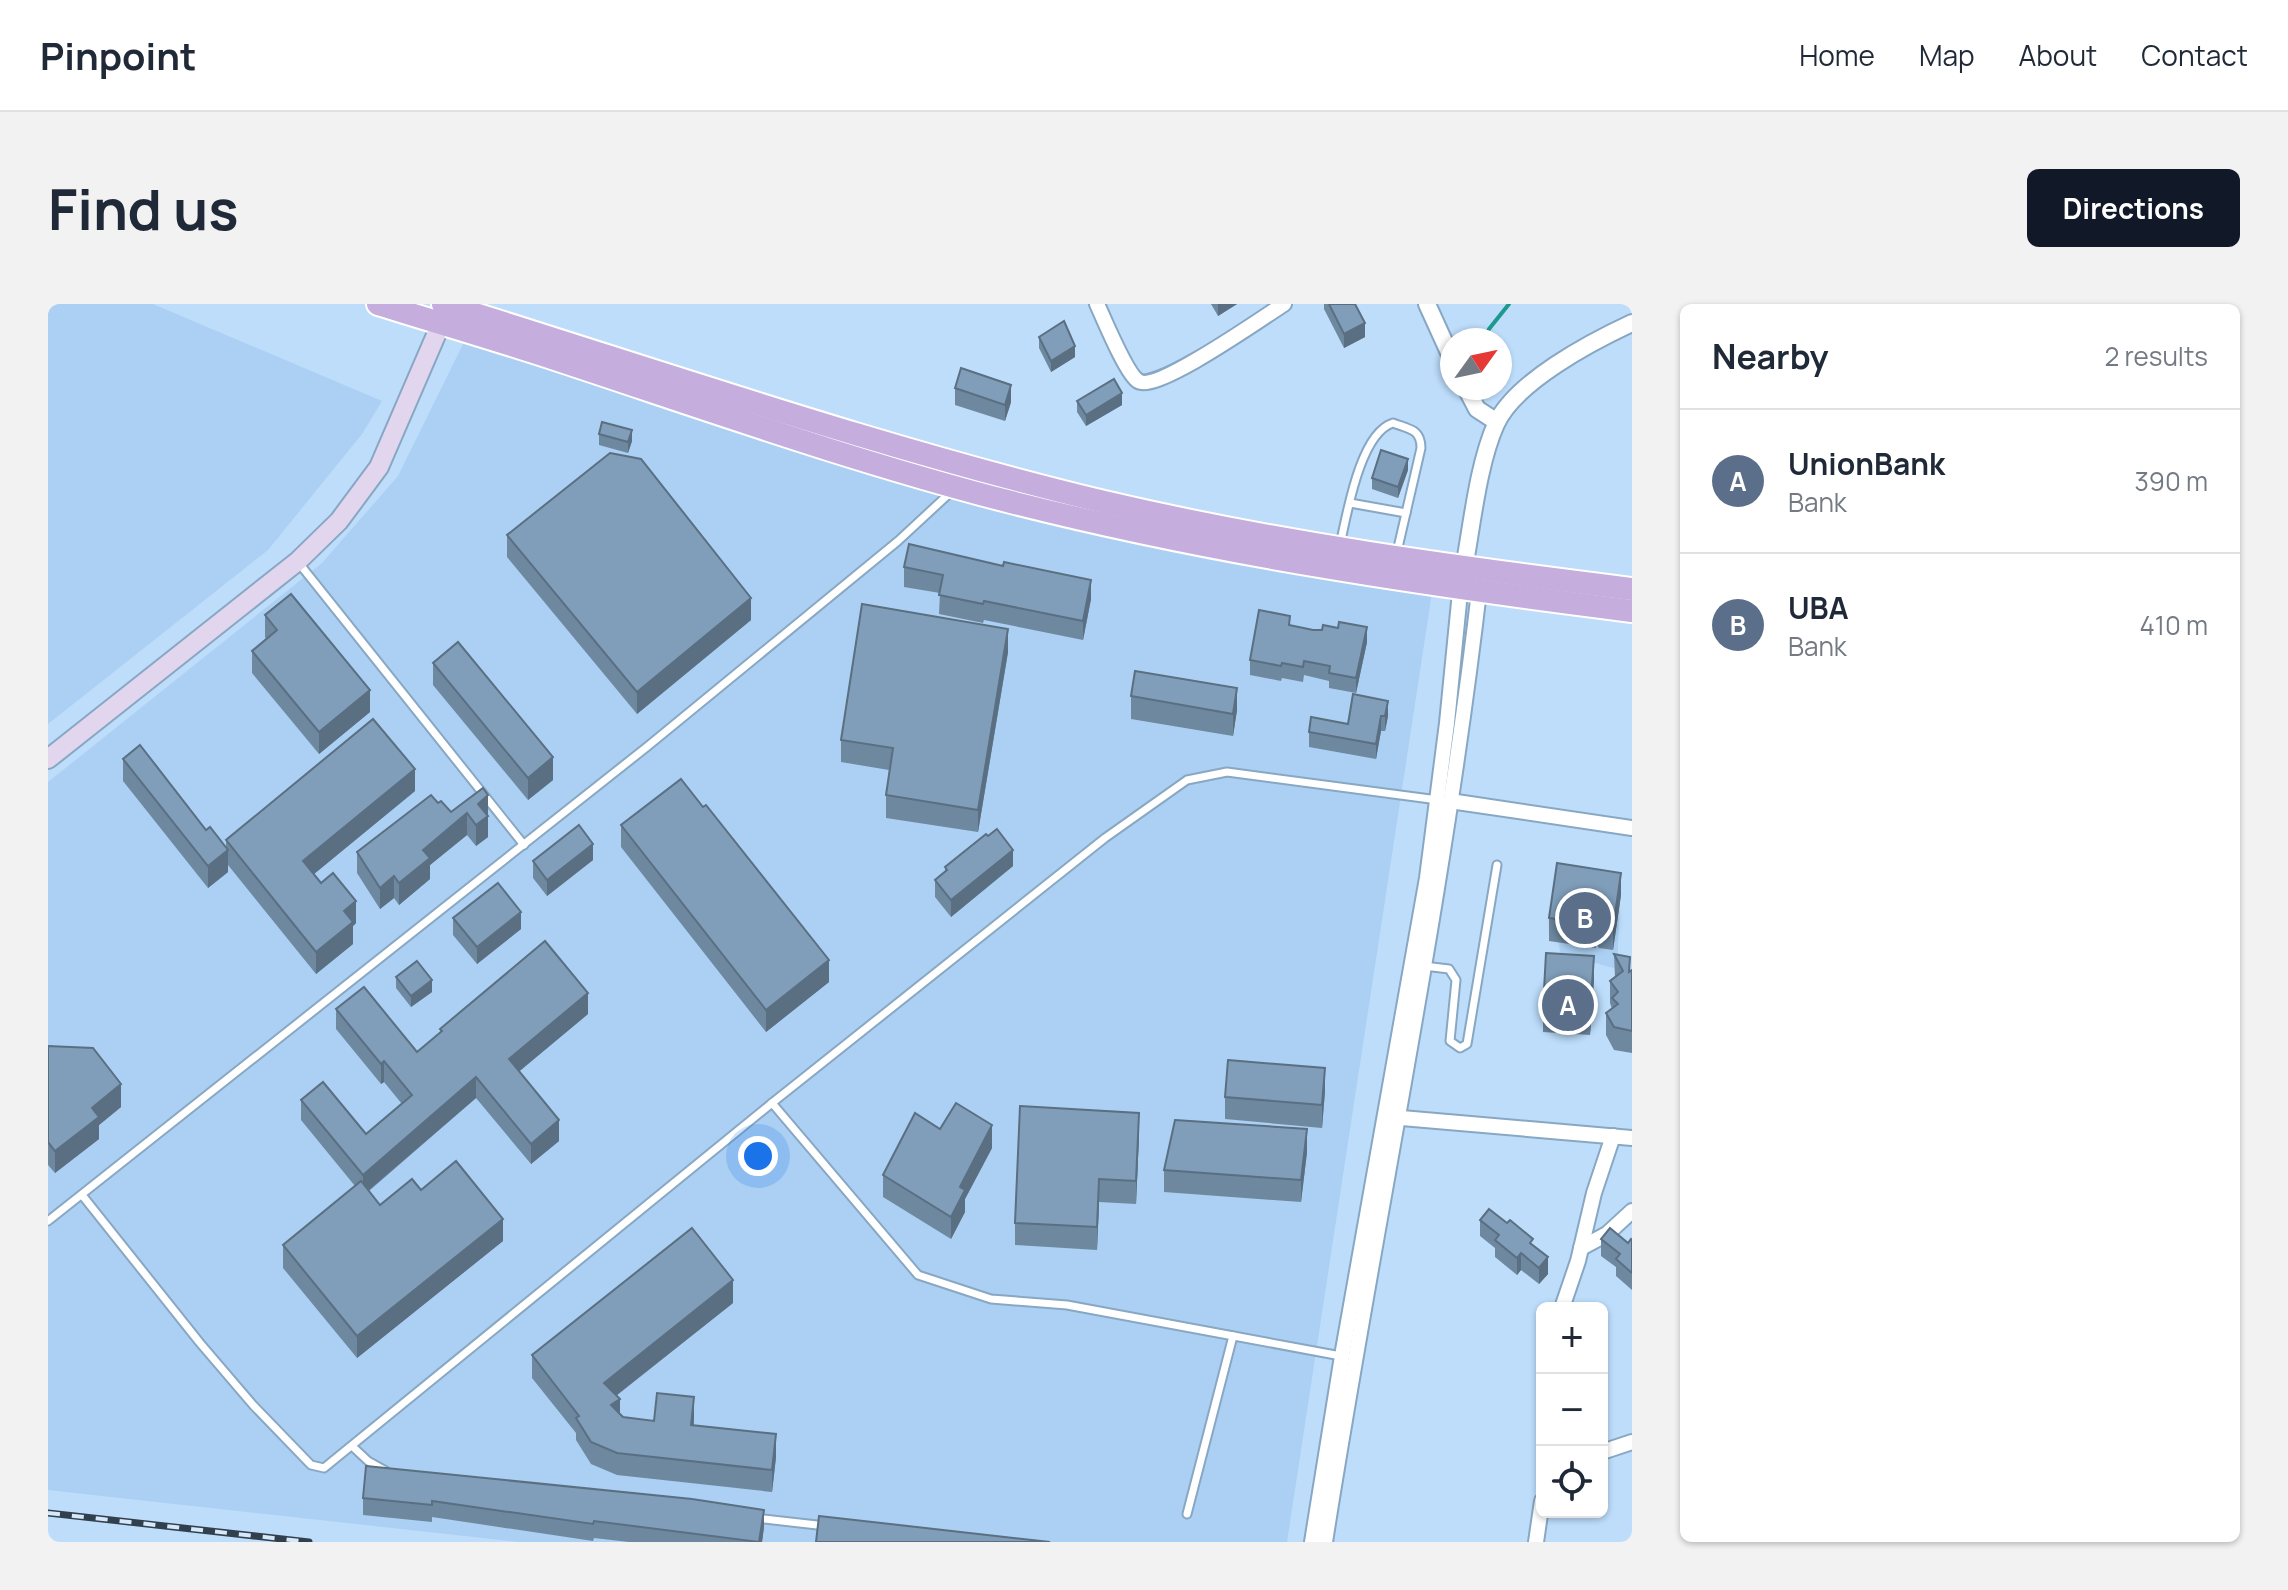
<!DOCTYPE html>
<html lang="en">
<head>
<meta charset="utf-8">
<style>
  :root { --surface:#fff; --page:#f2f2f3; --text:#1f2937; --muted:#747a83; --line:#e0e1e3; --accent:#111827 }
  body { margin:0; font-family:Manrope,sans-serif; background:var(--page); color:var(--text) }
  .controls { position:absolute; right:24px; bottom:24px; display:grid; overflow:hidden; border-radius:12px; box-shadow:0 2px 6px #0004 }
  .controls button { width:72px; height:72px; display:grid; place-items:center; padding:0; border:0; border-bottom:2px solid var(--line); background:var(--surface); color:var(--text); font:40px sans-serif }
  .compass { position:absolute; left:1392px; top:24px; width:72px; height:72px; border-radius:50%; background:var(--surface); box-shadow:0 2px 6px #0004; rotate:57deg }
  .you { position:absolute; left:710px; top:852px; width:28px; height:28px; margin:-20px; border:6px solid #fff; border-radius:50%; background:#1a73e8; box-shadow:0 0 0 12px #1a73e833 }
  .badge { display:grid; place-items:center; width:52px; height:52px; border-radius:50%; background:var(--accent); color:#fff; font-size:26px; font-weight:700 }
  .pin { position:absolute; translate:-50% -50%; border:4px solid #fff; box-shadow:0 2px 8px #0006 }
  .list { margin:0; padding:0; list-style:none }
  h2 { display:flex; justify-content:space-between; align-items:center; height:104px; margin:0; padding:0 32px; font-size:34px }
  h2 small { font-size:26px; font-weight:400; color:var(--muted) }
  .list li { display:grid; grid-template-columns:52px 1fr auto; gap:24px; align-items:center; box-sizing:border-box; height:144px; padding:0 32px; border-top:2px solid var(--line) }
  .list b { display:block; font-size:30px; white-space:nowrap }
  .list p { margin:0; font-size:26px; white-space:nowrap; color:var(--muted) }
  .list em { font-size:26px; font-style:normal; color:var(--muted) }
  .icon { flex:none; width:44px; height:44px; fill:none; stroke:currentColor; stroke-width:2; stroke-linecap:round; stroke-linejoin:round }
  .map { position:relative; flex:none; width:1584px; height:1238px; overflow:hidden; border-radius:12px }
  header { display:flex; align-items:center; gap:48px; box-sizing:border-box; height:112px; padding:0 40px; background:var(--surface); border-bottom:2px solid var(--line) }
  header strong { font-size:38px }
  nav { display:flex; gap:44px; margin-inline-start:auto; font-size:28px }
  .intro { display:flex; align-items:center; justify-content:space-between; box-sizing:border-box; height:192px; padding:0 48px }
  h1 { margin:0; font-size:56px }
  .button { padding:20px 36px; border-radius:12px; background:var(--accent); color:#fff; font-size:28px; font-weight:700 }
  main { display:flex; gap:48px; padding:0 48px }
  aside { flex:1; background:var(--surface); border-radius:12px; box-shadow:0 2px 6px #0004 }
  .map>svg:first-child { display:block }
</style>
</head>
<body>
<header>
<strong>Pinpoint</strong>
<nav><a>Home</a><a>Map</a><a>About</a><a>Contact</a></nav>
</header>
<div class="intro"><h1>Find us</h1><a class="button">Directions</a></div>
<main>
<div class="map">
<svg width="1584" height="1238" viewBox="0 0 1584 1238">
  <rect width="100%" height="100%" fill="#bdddfb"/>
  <g fill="#abd0f3">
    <path d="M0,0H105L334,97L314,130L220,246L0,420Z"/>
    <path d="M419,32L1385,282L1239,1238H471L0,1186V478L274,259L350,172Z"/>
    <path d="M1507,588L1572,598L1569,665L1512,649Z"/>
  </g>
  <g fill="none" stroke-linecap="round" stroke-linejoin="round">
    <path stroke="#1d998f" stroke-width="4" d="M1437,36L1441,25L1461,0"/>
    <defs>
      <g id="service">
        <path d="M1302,199L1358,209"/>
        <path d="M1292,241C1299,210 1312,129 1345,119C1361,125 1373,125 1373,144L1349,248"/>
        <path d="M250,258L476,541"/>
        <path d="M1376,662L1401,665L1408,676L1402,737L1412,744L1419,740L1449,561"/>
        <path d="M724,799L870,971L943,995L1019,1001L1293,1052"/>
        <path d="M34,891L152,1039L205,1101L263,1161L276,1164L724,799L1057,534L1139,476L1179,468L1390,496"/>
        <path d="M0,917L600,442L850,237L904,187"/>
        <path d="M305,1143L320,1157L338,1167"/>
        <path d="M1139,1210L1185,1032"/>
        <path d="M707,1214L778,1222"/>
      </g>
      <g id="minor">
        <path d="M1049,0C1056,15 1078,69 1090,77C1108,89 1214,14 1236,0"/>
        <path d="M1402,497L1584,524"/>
        <path d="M1342,813L1584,834"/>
        <path d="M1533,944L1559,930L1584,907"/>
        <path d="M1514,1004L1530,957L1546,889L1565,832"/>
        <path d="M1554,1148L1584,1138"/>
        <path d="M1264,1238L1294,1052L1379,574L1399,419L1413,278"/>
        <path d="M1277,1238C1327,918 1395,601 1432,279"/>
        <path d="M1488,1238L1494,1197"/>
      </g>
      <g id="tertiary">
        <path d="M1379,0L1404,55"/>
        <path d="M1418,84L1429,105L1449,118"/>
        <path d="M1416,264C1424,221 1430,160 1448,120C1467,78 1543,38 1584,19"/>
      </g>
      <path id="secondary" d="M0,455L250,257L291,217L331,163L398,8"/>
      <g id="primary">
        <path d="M330,0C388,18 446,35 504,54C656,104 807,158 963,198C1167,250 1376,281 1584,307"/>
        <path d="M395,0C614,68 832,144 1056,198C1230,239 1407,263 1584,285"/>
      </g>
    </defs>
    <use href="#service" stroke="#88a7c3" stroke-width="11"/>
    <use href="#minor" stroke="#88a7c3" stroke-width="18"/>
    <use href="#tertiary" stroke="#88a7c3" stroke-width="20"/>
    <use href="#secondary" stroke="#88a7c3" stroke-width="22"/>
    <use href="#primary" stroke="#fff" stroke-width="26"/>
    <use href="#service" stroke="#fff" stroke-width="7"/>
    <use href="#minor" stroke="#fff" stroke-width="14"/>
    <use href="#tertiary" stroke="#fff" stroke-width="16"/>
    <use href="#secondary" stroke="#e2d6ee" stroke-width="18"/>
    <use href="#primary" stroke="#c5aedd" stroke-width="22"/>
    <defs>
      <path id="rail" d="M0,1209L261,1238"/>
    </defs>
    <use href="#rail" stroke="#32404e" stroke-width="7"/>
    <use href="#rail" stroke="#d5e9fb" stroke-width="4" stroke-dasharray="12" stroke-linecap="butt"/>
  </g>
  <g fill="#6e88a0">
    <path d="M1163,0H1189L1170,12Z"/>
    <path d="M1276,0H1307L1317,33L1296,44L1276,5Z"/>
    <path d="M991,33L1027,53L1003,68L991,44Z"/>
    <path d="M907,84L963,98L957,117L907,101Z"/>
    <path d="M1029,97L1074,101L1038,122L1029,108Z"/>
    <path d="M551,130L584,137L580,149L551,141Z"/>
    <path d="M1360,166L1350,194L1324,185V174Z"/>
    <path d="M459,231L703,316L589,410L459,253Z"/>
    <path d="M856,263L1043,295L1035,336L936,316L935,319L891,310L892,289L856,283Z"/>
    <path d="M217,311L322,408L271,450L204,369V347L218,335L217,333Z"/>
    <path d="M1242,322L1319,338L1308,389L1281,384V377L1256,371L1255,378L1234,374L1233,377L1202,371V356Z"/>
    <path d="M960,348L930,528L838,514V491L841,466L793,458V436Z"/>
    <path d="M385,359L505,476L480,496L385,381Z"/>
    <path d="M1305,390L1340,412L1337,427H1333L1328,455L1261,443V428L1300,420Z"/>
    <path d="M1083,392L1189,406L1185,432L1083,415Z"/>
    <path d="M75,455L178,543V536L367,487L266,570L308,619L305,622V640L268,670L180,561V568L160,584L75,477Z"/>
    <path d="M403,508L440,512V533L428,542L419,531L382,561V575L351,601L346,594L332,605L309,569V548Z"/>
    <path d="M573,521L781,678L718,728L573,543Z"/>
    <path d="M545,556L499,592L485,574V557Z"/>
    <path d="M965,562L903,613L887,593V576L897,568V563Z"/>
    <path d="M1573,591L1565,646L1551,644L1548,639V644L1501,637V614Z"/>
    <path d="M405,614L473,625L429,660L405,631Z"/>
    <path d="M1566,650L1582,668L1584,666V749L1566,746L1558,731V709L1564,705L1562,699V677L1567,674Z"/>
    <path d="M348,673L384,688L363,703L348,684Z"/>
    <path d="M1546,675L1542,731L1495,728V705Z"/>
    <path d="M288,705L369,748L392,729V725L540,710L471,767L511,837L483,860L428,794L321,887L332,901L373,886L455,937L309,1054L235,964V941L307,882L253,816V796L318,830L354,800L336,778L333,780L288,725Z"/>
    <path d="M0,742L73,803L51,821V835L7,869L0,861Z"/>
    <path d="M1277,787L1274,824L1177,815V793Z"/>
    <path d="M892,825L944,844L917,895V908L903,935L835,893V871Z"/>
    <path d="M1091,831L1088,900L1051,898L1049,946L967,941V919Z"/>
    <path d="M1259,848L1253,898L1116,888V866Z"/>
    <path d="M1432,916L1485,941L1500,970L1491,980L1473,966L1469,971L1447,953V944L1432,932Z"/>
    <path d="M1553,935L1580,939L1584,936V986L1568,972V963L1553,952Z"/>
    <path d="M685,999L568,1092L572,1110L575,1113L606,1117L646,1115V1121L728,1153L724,1188L569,1171L543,1160L528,1136V1129L484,1074V1051Z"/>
    <path d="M318,1162L716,1223L714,1238H581L546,1234L545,1237L384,1213V1218L315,1211V1194Z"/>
  </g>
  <g fill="#5a6f82">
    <path d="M1170,0H1189L1170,12Z"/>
    <path d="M1317,19V33L1296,44V30Z"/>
    <path d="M1027,42V53L1003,68V57Z"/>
    <path d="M963,81V98L957,117V101Z"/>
    <path d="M1074,89V101L1038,122V111Z"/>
    <path d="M584,126V137L580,149V138Z"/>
    <path d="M1360,155V166L1350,194V183Z"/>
    <path d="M1043,276V295L1035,336V317Z"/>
    <path d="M703,294V316L589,410V388Z"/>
    <path d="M1319,323V338L1308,389V374Z"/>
    <path d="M960,325V348L930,528V506Z"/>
    <path d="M1189,384V406L1185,432V410Z"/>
    <path d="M322,386V408L271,450V428Z"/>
    <path d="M1340,397V412L1337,427V412Z"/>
    <path d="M1333,412V427L1328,455V440Z"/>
    <path d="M505,453V476L480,496V474Z"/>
    <path d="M367,465V487L255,579V557Z"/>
    <path d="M440,491V533L428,542V521L430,500Z"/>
    <path d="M419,509V531L382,561V575L351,601V579L375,546Z"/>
    <path d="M545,540V556L499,592V576Z"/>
    <path d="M180,546V568L160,584V562Z"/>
    <path d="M965,546V562L903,613V596Z"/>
    <path d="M1573,569V591L1565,646V624Z"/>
    <path d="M346,572V594L332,605V584Z"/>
    <path d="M308,597V619L305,622V640L268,670V648L296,607Z"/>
    <path d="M473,608V625L429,660V643Z"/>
    <path d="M1546,652V675L1542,731V709Z"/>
    <path d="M781,656V678L718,728V706Z"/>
    <path d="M384,676V688L363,703V692Z"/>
    <path d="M540,689V710L461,776V755Z"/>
    <path d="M336,757V778L333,780V760Z"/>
    <path d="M1277,764V787L1274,824V801Z"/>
    <path d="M428,773V794L315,891V871Z"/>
    <path d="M73,780V803L51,821V835L7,869V847L44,804Z"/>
    <path d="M1091,809V831L1088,900V877Z"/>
    <path d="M511,816V837L483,860V840Z"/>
    <path d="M944,821V844L917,895V908L903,935V913L912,883Z"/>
    <path d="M1259,825V848L1253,898V876Z"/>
    <path d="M1051,875V898L1049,946V923Z"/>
    <path d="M455,915V937L309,1054V1032Z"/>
    <path d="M1473,949V966L1469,971V954Z"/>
    <path d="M1500,953V970L1491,980V964Z"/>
    <path d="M685,976V999L556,1101V1079Z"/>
    <path d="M646,1093V1115L643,1143V1121Z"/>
    <path d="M572,1095V1118L563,1101Z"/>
    <path d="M728,1130V1153L724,1188V1166Z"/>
    <path d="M716,1206V1223L714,1238H711Z"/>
  </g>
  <g fill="#809eba" stroke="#5a6f82" stroke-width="2">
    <path d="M1281,0H1307L1317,19L1296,30Z"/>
    <path d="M1016,17L1027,42L1003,57L991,33Z"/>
    <path d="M913,64L963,81L957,101L907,84Z"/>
    <path d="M1066,75L1074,89L1038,111L1029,97Z"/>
    <path d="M554,118L584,126L580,138L551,130Z"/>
    <path d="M1333,146L1360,155L1350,183L1324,174Z"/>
    <path d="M562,149L593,155L703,294L589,388L459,231Z"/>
    <path d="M861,240L955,262L956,258L1043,276L1035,317L936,297L935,300L891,291L895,271L856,263Z"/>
    <path d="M243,290L322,386L271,428L204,347L229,326L217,311Z"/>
    <path d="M814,300L960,325L930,506L838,491L845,444L793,436Z"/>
    <path d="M1211,306L1242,312L1241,321L1265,326H1274L1275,321L1290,324L1291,318L1319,323L1308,374L1281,369L1282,362L1256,357L1255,363L1234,359L1233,362L1202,356Z"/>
    <path d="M410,338L505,453L480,474L385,359Z"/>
    <path d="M1087,367L1189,384L1185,410L1083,392Z"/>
    <path d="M1305,390L1340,397L1337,412H1333L1328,440L1261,428L1263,413L1300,420Z"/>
    <path d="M325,415L367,465L255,557L273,579L285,569L308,597L296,607L305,618L268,648L178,536Z"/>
    <path d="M92,441L158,526L162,523L180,546L160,562L75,455Z"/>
    <path d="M633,475L655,503L658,501L781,656L718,706L573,521Z"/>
    <path d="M435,484L440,491L430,500L440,512L428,521L419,509L375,546L382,554L351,579L346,572L332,584L309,548L383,491L390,499L393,497L403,508Z"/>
    <path d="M531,521L545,540L499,576L485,557Z"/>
    <path d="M949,525L965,546L903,596L887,576L899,566L897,563L938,530L940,532Z"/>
    <path d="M1509,559L1573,569L1565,624L1551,622L1548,617V621L1501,614Z"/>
    <path d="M450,579L473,608L429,643L405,614Z"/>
    <path d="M497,637L540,689L461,755L511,816L483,840L428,773L315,871L253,796L275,778L318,830L364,791L336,757L333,760L288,705L316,683L369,748L394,727L392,725Z"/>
    <path d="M1498,649L1546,652L1542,709L1495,705Z"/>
    <path d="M1566,650L1582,653L1581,668L1584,666V727L1566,723L1558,709L1570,700L1564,694L1570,688L1562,677L1575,667Z"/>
    <path d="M369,657L384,676L363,692L348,673Z"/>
    <path d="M0,742L45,744L73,780L44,804L51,813L7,847L0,838Z"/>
    <path d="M1180,756L1277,764L1274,801L1177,793Z"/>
    <path d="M908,799L944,821L912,883L917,886L903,913L835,871L867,809L892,825Z"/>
    <path d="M972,802L1091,809L1088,877L1051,875L1049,923L967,919Z"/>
    <path d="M1127,816L1259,825L1253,876L1116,866Z"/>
    <path d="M408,857L455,915L309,1032L235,941L313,877L332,901L364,875L373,886Z"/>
    <path d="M1441,905L1459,919L1462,916L1485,935L1482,939L1500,953L1491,964L1473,949L1469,954L1447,936L1451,931L1432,916Z"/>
    <path d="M644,924L685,976L556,1079L572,1095L563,1101L575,1113L606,1117L609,1089L646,1093L643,1121L728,1130L724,1166L569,1149L543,1138L528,1114L531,1112L484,1051Z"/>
    <path d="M1562,924L1580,939L1583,935L1584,936V969L1568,955L1572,950L1553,935Z"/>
    <path d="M318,1162L644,1195L716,1206L711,1238L546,1217L545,1220L384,1197V1201L315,1194Z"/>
    <path d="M771,1212L1002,1238H768Z"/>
  </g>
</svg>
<div class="controls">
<button>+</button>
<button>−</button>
<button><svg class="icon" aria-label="locate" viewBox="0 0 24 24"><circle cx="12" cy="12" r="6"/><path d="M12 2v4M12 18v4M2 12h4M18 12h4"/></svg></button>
</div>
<svg class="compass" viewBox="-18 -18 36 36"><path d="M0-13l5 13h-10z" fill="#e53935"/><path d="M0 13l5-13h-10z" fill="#747a83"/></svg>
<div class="you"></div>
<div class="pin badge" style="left:1520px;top:701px;background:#5c6f8a">A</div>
<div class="pin badge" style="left:1537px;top:614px;background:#5c6f8a">B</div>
</div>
<aside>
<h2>Nearby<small>2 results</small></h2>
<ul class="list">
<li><span class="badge" style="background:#5c6f8a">A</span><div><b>UnionBank</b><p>Bank</p></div><em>390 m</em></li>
<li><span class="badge" style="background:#5c6f8a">B</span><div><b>UBA</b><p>Bank</p></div><em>410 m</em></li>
</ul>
</aside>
</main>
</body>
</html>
